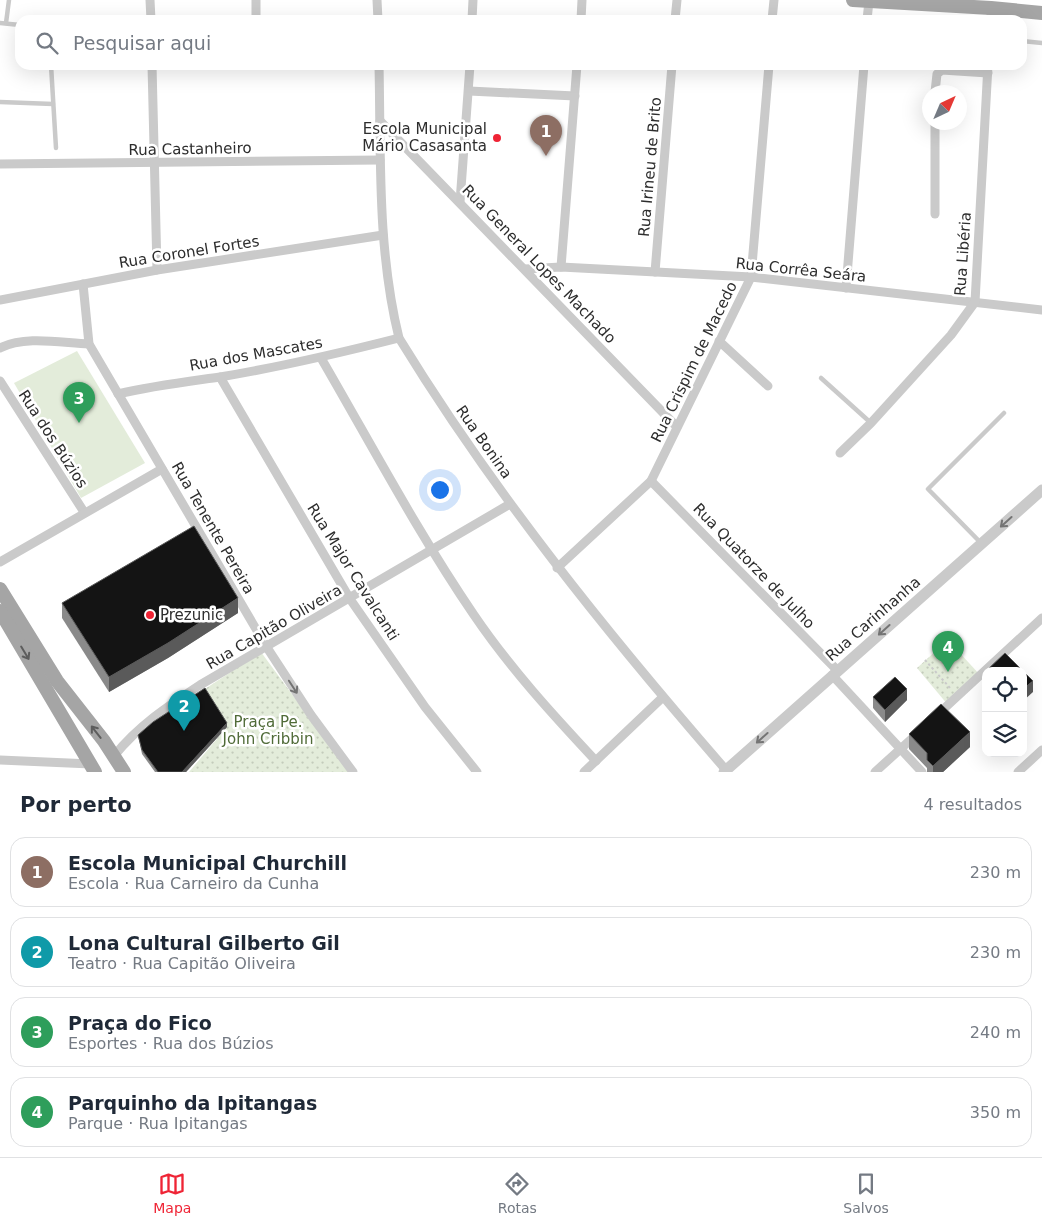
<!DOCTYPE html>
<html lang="pt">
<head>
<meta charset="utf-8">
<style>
  :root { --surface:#fff; --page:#f6f6f7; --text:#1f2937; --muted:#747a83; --line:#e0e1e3; --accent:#ef2435 }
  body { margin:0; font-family:"DejaVu Sans",sans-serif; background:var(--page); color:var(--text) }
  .controls { position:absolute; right:15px; bottom:15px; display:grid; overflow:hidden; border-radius:10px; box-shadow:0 5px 20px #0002 }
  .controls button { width:45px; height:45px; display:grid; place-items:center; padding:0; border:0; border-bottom:1px solid var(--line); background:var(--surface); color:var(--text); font:25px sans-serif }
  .compass { position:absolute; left:922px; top:85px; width:45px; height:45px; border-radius:50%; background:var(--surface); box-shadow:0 5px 20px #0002; rotate:44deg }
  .you { position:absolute; left:439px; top:489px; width:18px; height:18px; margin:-12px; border:4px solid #fff; border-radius:50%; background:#1a73e8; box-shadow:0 0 0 8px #1a73e833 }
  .badge { display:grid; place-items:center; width:32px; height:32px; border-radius:50%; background:var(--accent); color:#fff; font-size:16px; font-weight:700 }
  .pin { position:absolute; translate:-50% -41px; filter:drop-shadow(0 1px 2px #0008) }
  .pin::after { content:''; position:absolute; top:26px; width:18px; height:15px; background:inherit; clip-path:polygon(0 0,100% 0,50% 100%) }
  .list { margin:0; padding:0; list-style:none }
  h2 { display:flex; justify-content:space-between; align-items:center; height:65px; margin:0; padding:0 20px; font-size:21px }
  h2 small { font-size:16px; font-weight:400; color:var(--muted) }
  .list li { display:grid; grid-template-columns:32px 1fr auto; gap:15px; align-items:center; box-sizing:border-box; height:70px; margin:0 10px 10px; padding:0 10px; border:1px solid var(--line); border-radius:15px }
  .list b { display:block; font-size:19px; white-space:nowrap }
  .list p { margin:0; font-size:16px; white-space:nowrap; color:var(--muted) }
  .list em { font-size:16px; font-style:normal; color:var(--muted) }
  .icon { flex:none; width:28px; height:28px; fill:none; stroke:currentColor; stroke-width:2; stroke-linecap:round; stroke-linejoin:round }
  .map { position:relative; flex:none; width:1042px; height:772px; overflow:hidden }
  .search { position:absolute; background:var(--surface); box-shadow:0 5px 20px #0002; left:15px; right:15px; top:15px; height:55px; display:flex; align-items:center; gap:12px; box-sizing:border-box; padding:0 18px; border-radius:15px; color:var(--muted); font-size:19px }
  .sheet { height:385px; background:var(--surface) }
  nav { display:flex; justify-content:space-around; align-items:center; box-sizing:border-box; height:70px; border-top:1px solid var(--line); background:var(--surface); font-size:14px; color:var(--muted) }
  nav a { display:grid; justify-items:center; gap:2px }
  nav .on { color:var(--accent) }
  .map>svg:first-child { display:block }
</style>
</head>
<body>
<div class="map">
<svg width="1042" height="772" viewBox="0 0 1042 772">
  <defs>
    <pattern id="park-dots" width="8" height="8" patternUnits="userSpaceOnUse" patternTransform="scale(1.25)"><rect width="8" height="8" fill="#e3ecda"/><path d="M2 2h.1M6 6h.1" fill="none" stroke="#c3cbbb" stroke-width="1.8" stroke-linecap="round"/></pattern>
  </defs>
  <rect width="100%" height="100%" fill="#fff"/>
  <path fill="#e3ecda" d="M77,351L145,463L81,498L14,383Z"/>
  <g fill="url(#park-dots)">
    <path d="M948,640L980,675L948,705L917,668Z"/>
    <path d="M261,652L349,772H189L227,727L205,689Z"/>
  </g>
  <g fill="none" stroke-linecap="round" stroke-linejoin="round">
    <path stroke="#cacaca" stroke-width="2" stroke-dasharray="2.5 2.5" stroke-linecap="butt" d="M925,660L951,689"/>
    <g stroke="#cacaca" stroke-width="4.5">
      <path d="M0,23L20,25"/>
      <path d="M6,23L9,0"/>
      <path d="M1022,41L1042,43"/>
      <path d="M51,65L56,148"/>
      <path d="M0,102L53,104"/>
      <path d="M821,378L871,423"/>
      <path d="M981,543L928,489L1004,413"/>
    </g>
    <g stroke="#cacaca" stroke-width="9">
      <path d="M150,0L151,20"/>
      <path d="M256,0V20"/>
      <path d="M377,0L378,20"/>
      <path d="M472,20L473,0"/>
      <path d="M581,20L582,0"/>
      <path d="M675,20L677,0"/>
      <path d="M772,20L774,0"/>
      <path d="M867,20L869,1"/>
      <path d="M991,20V8"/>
      <path d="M152,65L157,270"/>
      <path d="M379,65C381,156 377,249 399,338C494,493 607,633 726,770"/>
      <path d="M469,91L575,96"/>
      <path d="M935,92L937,74L942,70L988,73"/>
      <path d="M380,121L677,427"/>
      <path d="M935,122V214"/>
      <path d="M0,164L380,160"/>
      <path d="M460,202L470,65"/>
      <path d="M561,267L577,65"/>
      <path d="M525,269L561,267L751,277L1042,310"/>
      <path d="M655,272L672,65"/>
      <path d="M83,284L89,344L266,646L311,715L353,772"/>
      <path d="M846,288L864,65"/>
      <path d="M0,300L157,270L383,235"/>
      <path d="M719,341L768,386"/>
      <path d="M0,348C25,335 62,343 89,344"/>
      <path d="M321,358C371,444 418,533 474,615C510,668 553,715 596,761"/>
      <path d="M220,377L350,599L425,707L477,772"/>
      <path d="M0,381L84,512"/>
      <path d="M118,394C152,386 185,382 220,377C280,367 340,353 399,338"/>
      <path d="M840,453L871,423L951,335L975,302L988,65"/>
      <path d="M651,481L838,671"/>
      <path d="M0,562L162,469"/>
      <path d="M557,568L651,481L751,277L769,65"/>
      <path d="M832,675L922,772"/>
      <path d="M936,716L1042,618"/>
      <path d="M114,756C138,726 168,706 200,685L510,504"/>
      <path d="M0,760L91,764"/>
      <path d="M584,772L663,697"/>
      <path d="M875,772L917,734"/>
      <path d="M1018,772L1042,750"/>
    </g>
    <path stroke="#cacaca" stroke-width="11" d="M724,772L1042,490"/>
    <g stroke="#a5a5a5" stroke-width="14">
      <path d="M853,0L991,8L1042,13"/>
      <path d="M0,589L57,681L104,741L124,772"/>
      <path d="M0,611L95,772"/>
    </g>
  </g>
  <g fill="#8a8a8a">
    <path d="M62,603L238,613L168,658L109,692L62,618Z"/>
    <path d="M873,697L907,700L885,722L873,708Z"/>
    <path d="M227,727L186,772H155L142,754L138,735Z"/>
    <path d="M909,734L970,747L943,772H927V768L909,749Z"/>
  </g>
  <g fill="#5a5a5a">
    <path d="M238,598V613L168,658L109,692V677Z"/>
    <path d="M1033,681V692L1023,701V689Z"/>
    <path d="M907,689V700L885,722V710Z"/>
    <path d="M227,723V727L186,772H182Z"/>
    <path d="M970,732V747L943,772H933V766Z"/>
  </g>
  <g fill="#141414" stroke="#5a5a5a">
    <path d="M194,526L238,598L168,643L109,677L62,603Z"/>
    <path d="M1005,653L1023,671H986Z"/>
    <path d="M1023,671L1033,681L1023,689Z"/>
    <path d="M895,677L907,689L885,710L873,697Z"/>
    <path d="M205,688L227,723L182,772H158L142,750L138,735L153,722Z"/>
    <path d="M941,704L970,732L933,766L927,760V753L909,734Z"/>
  </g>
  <defs><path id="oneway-shaft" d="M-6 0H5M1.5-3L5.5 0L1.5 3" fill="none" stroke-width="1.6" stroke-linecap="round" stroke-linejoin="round" transform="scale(1.25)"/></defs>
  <g stroke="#747474">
    <use href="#oneway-shaft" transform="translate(1006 522) rotate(138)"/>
    <use href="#oneway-shaft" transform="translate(884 630) rotate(138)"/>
    <use href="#oneway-shaft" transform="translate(293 687) rotate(57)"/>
    <use href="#oneway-shaft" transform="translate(762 738) rotate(138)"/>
  </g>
  <g stroke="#5d5d5d">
    <use href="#oneway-shaft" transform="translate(25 653) rotate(59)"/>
    <use href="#oneway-shaft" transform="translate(96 732) rotate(-128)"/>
  </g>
  <g fill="#ef2435" stroke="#fff" stroke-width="2">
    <circle cx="497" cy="138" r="5"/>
    <circle cx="150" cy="615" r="5"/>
  </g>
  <g text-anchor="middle" stroke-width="5" stroke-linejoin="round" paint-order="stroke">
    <g font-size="15" fill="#2d2d2d" stroke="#fff" text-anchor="end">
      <text x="487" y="134">Escola Municipal<tspan x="487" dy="17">Mário Casasanta</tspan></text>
      <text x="160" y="620" text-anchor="start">Prezunic</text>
    </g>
    <g font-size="15" fill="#2d2d2d" stroke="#fff">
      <text transform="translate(190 149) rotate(-1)" y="5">Rua Castanheiro</text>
      <text transform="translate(650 167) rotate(-85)" y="5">Rua Irineu de Brito</text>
      <text transform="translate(189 252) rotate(-9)" y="5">Rua Coronel Fortes</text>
      <text transform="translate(963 254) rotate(-86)" y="5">Rua Libéria</text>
      <text transform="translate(539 264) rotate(46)" y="5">Rua General Lopes Machado</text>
      <text transform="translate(801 270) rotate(6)" y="5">Rua Corrêa Seára</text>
      <text transform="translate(256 354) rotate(-10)" y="5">Rua dos Mascates</text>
      <text transform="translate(694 362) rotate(-64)" y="5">Rua Crispim de Macedo</text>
      <text transform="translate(53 439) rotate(57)" y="5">Rua dos Búzios</text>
      <text transform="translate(484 442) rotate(55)" y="5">Rua Bonina</text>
      <text transform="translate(213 528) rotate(60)" y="5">Rua Tenente Pereira</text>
      <text transform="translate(754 566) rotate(46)" y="5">Rua Quatorze de Julho</text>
      <text transform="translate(353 572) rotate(58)" y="5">Rua Major Cavalcanti</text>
      <text transform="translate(873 619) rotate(-41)" y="5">Rua Carinhanha</text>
      <text transform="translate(274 627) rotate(-30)" y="5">Rua Capitão Oliveira</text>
    </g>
    <g font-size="15" fill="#506b38" stroke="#fff">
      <text x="268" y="727">Praça Pe.<tspan x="268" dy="17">John Cribbin</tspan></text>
    </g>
  </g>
</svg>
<div class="controls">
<button><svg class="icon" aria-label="locate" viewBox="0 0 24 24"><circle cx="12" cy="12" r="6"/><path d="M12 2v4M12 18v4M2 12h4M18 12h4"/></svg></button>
<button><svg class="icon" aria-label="layers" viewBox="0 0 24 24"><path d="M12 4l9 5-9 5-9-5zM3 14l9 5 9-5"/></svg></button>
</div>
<svg class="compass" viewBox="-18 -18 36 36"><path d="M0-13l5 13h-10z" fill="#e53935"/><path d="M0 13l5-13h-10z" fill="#747a83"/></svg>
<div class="you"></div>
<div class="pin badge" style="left:546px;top:156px;background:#8d6e63">1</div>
<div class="pin badge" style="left:184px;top:731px;background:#0f9aa8">2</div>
<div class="pin badge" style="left:79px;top:423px;background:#2e9e5b">3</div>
<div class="pin badge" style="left:948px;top:672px;background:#2e9e5b">4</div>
<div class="search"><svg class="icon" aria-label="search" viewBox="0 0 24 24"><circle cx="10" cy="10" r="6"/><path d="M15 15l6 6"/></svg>Pesquisar aqui</div>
</div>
<section class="sheet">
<h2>Por perto<small>4 resultados</small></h2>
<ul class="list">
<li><span class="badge" style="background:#8d6e63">1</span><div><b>Escola Municipal Churchill</b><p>Escola · Rua Carneiro da Cunha</p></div><em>230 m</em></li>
<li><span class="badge" style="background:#0f9aa8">2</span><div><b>Lona Cultural Gilberto Gil</b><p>Teatro · Rua Capitão Oliveira</p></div><em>230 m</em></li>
<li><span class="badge" style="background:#2e9e5b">3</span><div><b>Praça do Fico</b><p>Esportes · Rua dos Búzios</p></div><em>240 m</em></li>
<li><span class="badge" style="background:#2e9e5b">4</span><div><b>Parquinho da Ipitangas</b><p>Parque · Rua Ipitangas</p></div><em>350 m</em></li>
</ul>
</section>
<nav>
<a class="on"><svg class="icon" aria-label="map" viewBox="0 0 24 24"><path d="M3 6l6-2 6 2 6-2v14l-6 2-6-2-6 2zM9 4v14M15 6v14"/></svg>Mapa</a>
<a><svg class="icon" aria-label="directions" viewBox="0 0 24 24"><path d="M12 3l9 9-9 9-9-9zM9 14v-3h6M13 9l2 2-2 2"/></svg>Rotas</a>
<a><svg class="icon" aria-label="saved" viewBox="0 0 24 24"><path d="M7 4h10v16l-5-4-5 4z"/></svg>Salvos</a>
</nav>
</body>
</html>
